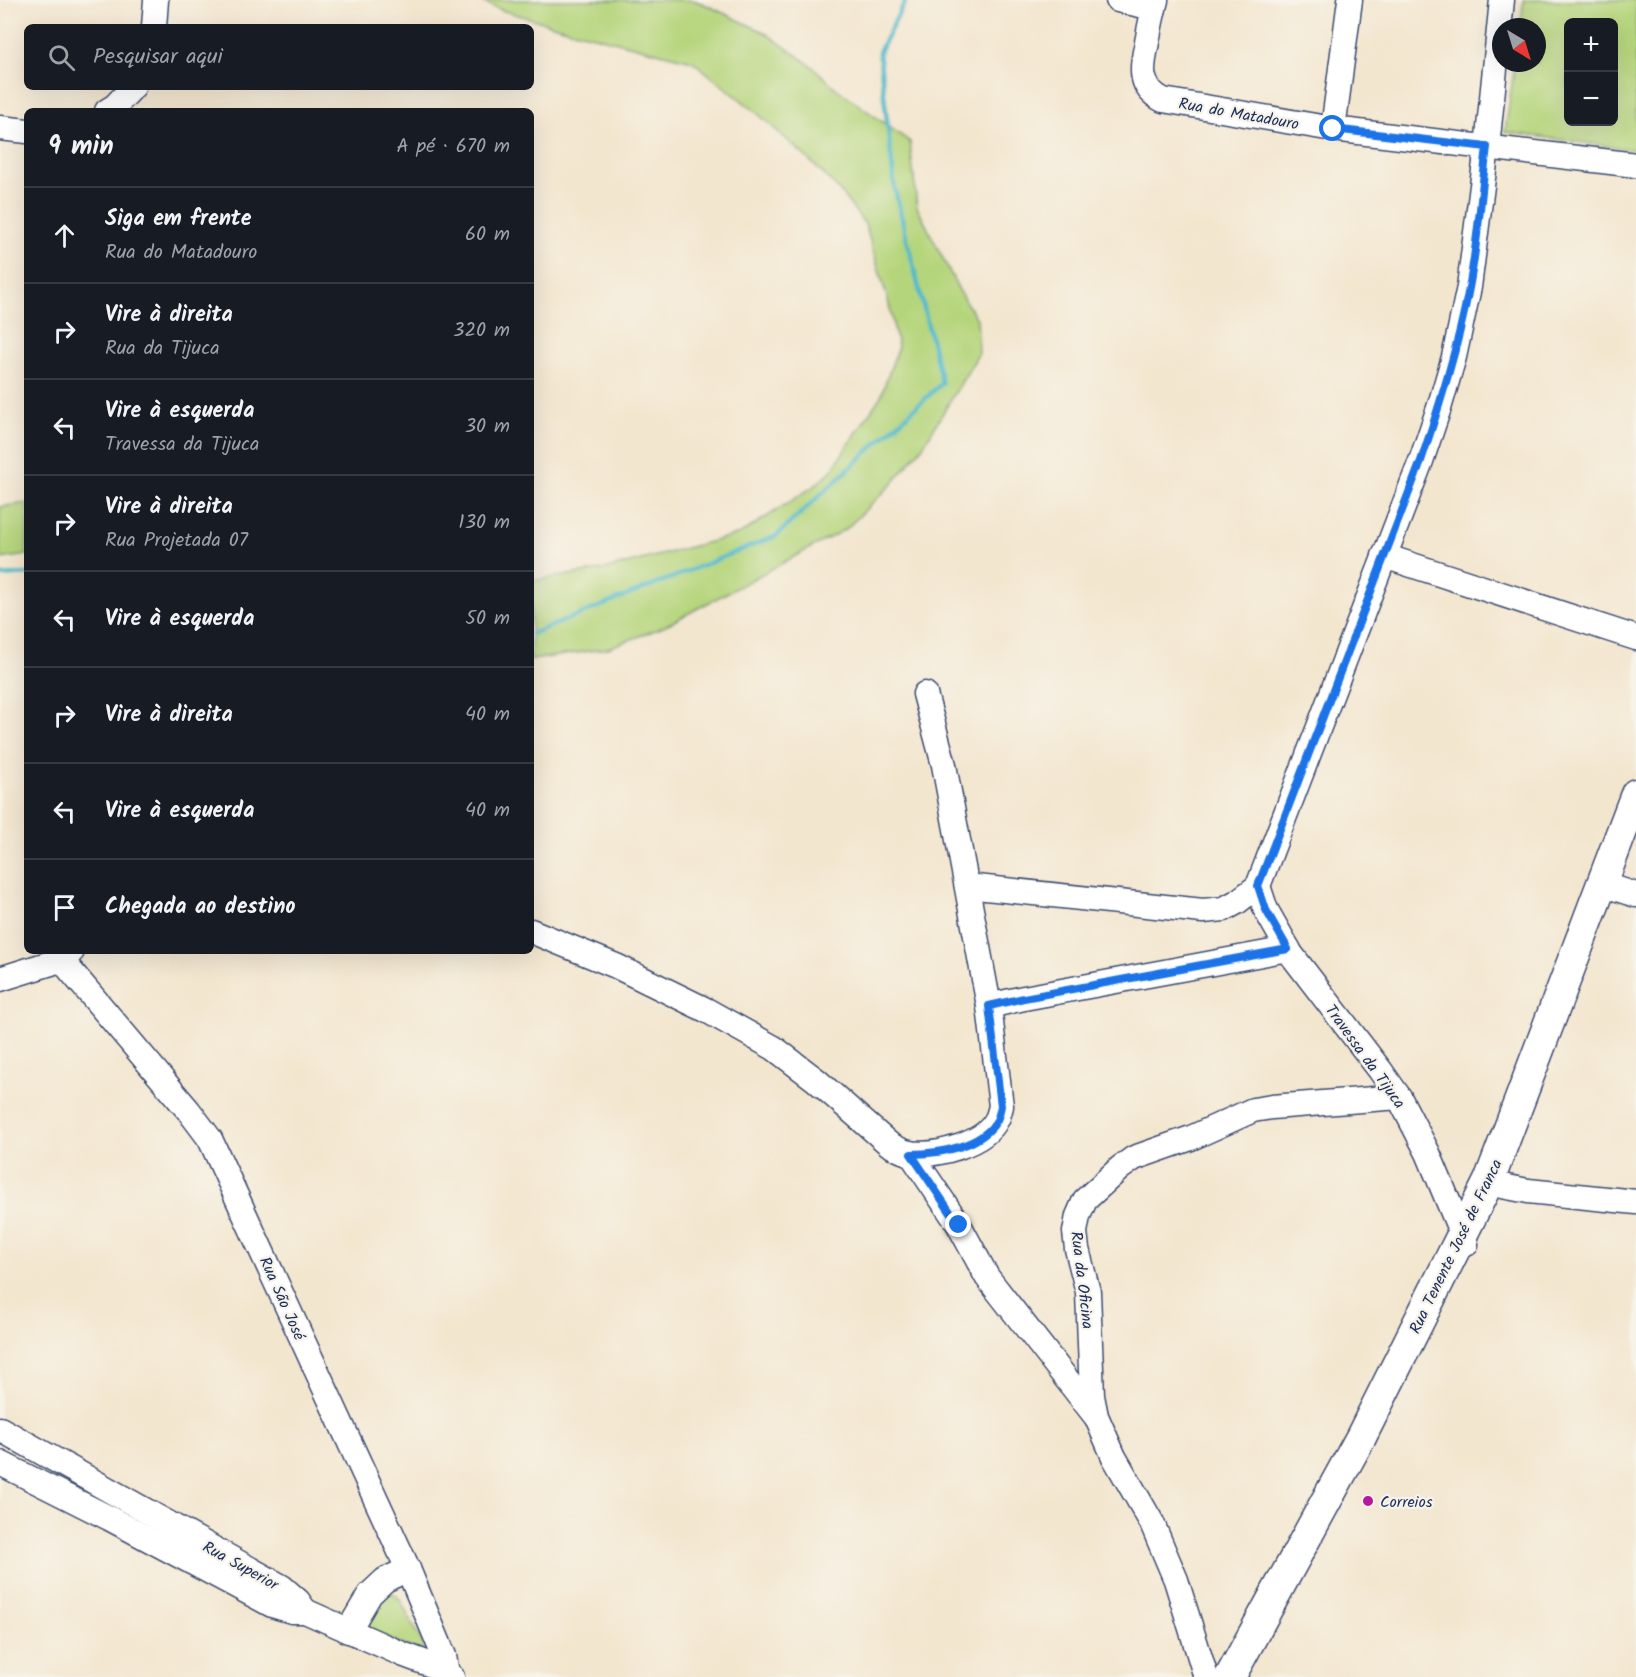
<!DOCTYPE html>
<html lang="pt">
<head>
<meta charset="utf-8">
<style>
  :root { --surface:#171b24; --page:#20242c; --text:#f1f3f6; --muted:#9ea1a6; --line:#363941 }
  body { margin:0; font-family:Kalam,sans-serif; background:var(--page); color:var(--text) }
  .controls { position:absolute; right:18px; top:18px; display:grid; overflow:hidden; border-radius:9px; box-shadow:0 6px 24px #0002 }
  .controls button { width:54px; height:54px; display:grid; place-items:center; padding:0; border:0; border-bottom:2px solid var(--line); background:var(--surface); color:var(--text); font:30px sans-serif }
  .compass { position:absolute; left:1492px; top:18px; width:54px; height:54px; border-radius:50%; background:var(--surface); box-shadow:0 6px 24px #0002; rotate:142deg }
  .stop { position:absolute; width:18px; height:18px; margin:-14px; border:4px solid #1a73e8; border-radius:50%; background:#fff }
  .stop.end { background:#1a73e8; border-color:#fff; box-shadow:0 2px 6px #0008 }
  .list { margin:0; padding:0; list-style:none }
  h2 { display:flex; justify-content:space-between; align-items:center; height:78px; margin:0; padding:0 24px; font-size:26px }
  h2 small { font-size:20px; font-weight:400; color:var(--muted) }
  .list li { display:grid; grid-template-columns:39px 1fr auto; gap:18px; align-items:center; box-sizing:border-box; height:96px; padding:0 24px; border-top:2px solid var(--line) }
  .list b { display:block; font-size:22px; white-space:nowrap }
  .list p { margin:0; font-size:20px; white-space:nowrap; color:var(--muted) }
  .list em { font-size:20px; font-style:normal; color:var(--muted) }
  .icon { flex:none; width:33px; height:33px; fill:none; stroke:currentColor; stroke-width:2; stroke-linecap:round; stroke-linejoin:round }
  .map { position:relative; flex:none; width:1636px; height:1677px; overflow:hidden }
  .search { position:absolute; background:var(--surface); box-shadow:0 6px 24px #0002; left:24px; top:24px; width:510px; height:66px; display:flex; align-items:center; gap:15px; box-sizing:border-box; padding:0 21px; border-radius:9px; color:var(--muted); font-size:22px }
  .panel { position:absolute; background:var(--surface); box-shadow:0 6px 24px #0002; left:24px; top:108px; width:510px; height:846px; border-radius:9px }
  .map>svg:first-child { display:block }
</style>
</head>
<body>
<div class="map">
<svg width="1636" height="1677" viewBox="0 0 1636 1677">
  <rect width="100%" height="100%" fill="#f7f3e8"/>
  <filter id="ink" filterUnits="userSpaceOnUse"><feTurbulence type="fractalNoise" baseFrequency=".0167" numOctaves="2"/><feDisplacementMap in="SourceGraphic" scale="12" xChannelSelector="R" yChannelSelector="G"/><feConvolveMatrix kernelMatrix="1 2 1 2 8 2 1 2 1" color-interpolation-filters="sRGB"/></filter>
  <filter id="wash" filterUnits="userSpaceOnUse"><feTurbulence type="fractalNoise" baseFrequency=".008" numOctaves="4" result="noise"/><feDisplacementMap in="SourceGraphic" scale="24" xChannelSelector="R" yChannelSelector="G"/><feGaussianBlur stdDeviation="1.35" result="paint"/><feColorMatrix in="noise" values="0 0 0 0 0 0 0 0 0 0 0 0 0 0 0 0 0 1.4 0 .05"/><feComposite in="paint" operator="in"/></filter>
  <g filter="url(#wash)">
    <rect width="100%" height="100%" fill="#f3e6cf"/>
    <g fill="#b5d57c" stroke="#68826d" stroke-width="1.5" fill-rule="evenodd">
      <path d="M478,0H693L704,4L764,32L813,67L837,89L910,142L917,207L963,298L977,319L979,353L923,446L893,483L846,529L661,628L608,648L531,660V581L607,569L740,534L813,487L831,471L881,396L898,347L888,300L865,224L838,189L804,155L756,112L692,61L574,31L504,11Z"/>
      <path d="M1524,0H1636V150L1505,132L1515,63H1537V27H1520ZM1568,22H1614V122H1568Z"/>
      <path d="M27,503V555L0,559V507Z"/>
      <path d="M388,1592L393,1593L399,1598L424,1646L423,1652L360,1629L378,1598Z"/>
    </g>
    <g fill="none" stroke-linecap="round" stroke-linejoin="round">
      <g stroke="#4eb9ca" stroke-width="4.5">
        <path d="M0,576L27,574"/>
        <path d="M531,634L776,536L942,383L895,190L879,52L906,0"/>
      </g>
    </g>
  </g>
  <g filter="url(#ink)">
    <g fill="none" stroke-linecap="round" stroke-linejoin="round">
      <defs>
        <g id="minor">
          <path d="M1118,0L1154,8"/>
          <path d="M1156,0C1153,12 1150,25 1148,37C1143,63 1135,86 1163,100L1333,129L1636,165"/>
          <path d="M154,27L156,0"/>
          <path d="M107,111L115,106L133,87"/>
          <path d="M0,128L27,131"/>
          <path d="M1333,129L1350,0"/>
          <path d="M1384,556L1636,638"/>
          <path d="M1602,884L1636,895"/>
          <path d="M967,886L1203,911L1224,909L1237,902L1258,886"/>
          <path d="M1258,886L1421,461L1440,405L1454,357L1469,287L1487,147L1502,0"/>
          <path d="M1258,886L1266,910L1291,954L1380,1070L1399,1097L1428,1153L1466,1244"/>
          <path d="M531,931L616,966L706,1010L774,1048L816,1080L889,1144C896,1148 902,1152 910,1153C936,1157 985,1144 997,1119C999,1115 1000,1110 1001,1106L989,1006L944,765L925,694"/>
          <path d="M60,958L189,1111L210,1139L408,1569L444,1656L447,1673"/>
          <path d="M0,979L51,963L72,951"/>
          <path d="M989,1006L1024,998L1288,949"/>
          <path d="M911,1154L959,1225L987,1277L1094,1414"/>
          <path d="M1489,1181L1502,1186L1528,1191L1636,1202"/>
          <path d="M0,1429L282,1587L298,1601L305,1611"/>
          <path d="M0,1463L109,1518L272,1605L292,1611H305L402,1654L437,1667L452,1677"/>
          <path d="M348,1631L370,1594L385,1580L408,1569"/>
          <path d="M1206,1677L1176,1580L1165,1554L1152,1523L1114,1457L1096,1416L1092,1396L1088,1292L1077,1249L1075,1232L1078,1216L1085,1200L1120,1168L1134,1158L1191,1138L1253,1110L1272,1107L1399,1097"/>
        </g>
        <path id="major" d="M1230,1677L1361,1437L1489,1181L1636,794"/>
      </defs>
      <use href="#minor" stroke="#3b4a6f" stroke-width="27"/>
      <use href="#major" stroke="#3b4a6f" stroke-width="33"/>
      <use href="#minor" stroke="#fff" stroke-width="24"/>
      <use href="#major" stroke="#fff" stroke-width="30"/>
    </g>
  </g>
  <g fill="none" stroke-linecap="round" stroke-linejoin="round" filter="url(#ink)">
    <path stroke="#1a73e8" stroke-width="8" d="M959,1225L911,1154C938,1154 982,1147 997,1120C999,1116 1000,1110 1001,1106L989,1006L1024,998L1288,949L1266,910L1258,886L1421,461C1440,404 1458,347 1469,288C1478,242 1481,194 1487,147L1333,129"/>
  </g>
  <circle fill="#b5179e" stroke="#f7f3e8" stroke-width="2" cx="1368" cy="1501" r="6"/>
  <g text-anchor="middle" stroke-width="4.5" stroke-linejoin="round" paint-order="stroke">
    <g font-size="16" fill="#1b2f5e" stroke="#f7f3e8">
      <text transform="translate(1239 113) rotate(10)" y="6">Rua do Matadouro</text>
      <text transform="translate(1366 1056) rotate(54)" y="6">Travessa da Tijuca</text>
      <text transform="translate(1455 1246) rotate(-64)" y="6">Rua Tenente José de Franca</text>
      <text transform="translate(1083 1280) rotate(83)" y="6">Rua da Oficina</text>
      <text transform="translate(283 1298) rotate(66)" y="6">Rua São José</text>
      <text transform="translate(241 1565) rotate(29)" y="6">Rua Superior</text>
    </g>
    <g font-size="16" fill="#1b2f5e" stroke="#f7f3e8" text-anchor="start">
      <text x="1380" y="1507">Correios</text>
    </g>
  </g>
</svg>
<div class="controls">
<button>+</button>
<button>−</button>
</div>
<svg class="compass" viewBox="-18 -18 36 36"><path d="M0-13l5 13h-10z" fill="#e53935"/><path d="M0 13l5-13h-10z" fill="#9ea1a6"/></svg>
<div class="stop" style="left:1333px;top:129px"></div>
<div class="stop end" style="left:959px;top:1225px"></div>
<div class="search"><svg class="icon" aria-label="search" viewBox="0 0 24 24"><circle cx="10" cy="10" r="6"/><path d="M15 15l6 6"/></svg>Pesquisar aqui</div>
<section class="panel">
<h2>9 min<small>A pé · 670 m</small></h2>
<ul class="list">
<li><svg class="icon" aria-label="ahead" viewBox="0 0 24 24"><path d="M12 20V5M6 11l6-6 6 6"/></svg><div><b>Siga em frente</b><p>Rua do Matadouro</p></div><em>60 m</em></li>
<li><svg class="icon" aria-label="right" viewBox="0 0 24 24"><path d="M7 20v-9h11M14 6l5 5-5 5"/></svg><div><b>Vire à direita</b><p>Rua da Tijuca</p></div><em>320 m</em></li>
<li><svg class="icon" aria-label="left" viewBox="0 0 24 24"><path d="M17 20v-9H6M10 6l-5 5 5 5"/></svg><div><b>Vire à esquerda</b><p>Travessa da Tijuca</p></div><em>30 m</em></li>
<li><svg class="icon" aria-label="right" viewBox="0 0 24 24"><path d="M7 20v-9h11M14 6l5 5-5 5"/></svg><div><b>Vire à direita</b><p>Rua Projetada 07</p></div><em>130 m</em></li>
<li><svg class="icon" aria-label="left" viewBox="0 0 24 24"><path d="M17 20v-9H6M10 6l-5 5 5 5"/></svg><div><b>Vire à esquerda</b></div><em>50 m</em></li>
<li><svg class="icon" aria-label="right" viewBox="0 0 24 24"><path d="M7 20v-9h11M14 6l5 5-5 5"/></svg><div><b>Vire à direita</b></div><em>40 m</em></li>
<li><svg class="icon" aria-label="left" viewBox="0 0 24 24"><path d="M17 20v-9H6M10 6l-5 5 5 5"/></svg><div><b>Vire à esquerda</b></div><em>40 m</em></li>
<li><svg class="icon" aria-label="arrive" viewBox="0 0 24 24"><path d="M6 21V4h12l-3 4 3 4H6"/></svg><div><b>Chegada ao destino</b></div></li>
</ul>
</section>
</div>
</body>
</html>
